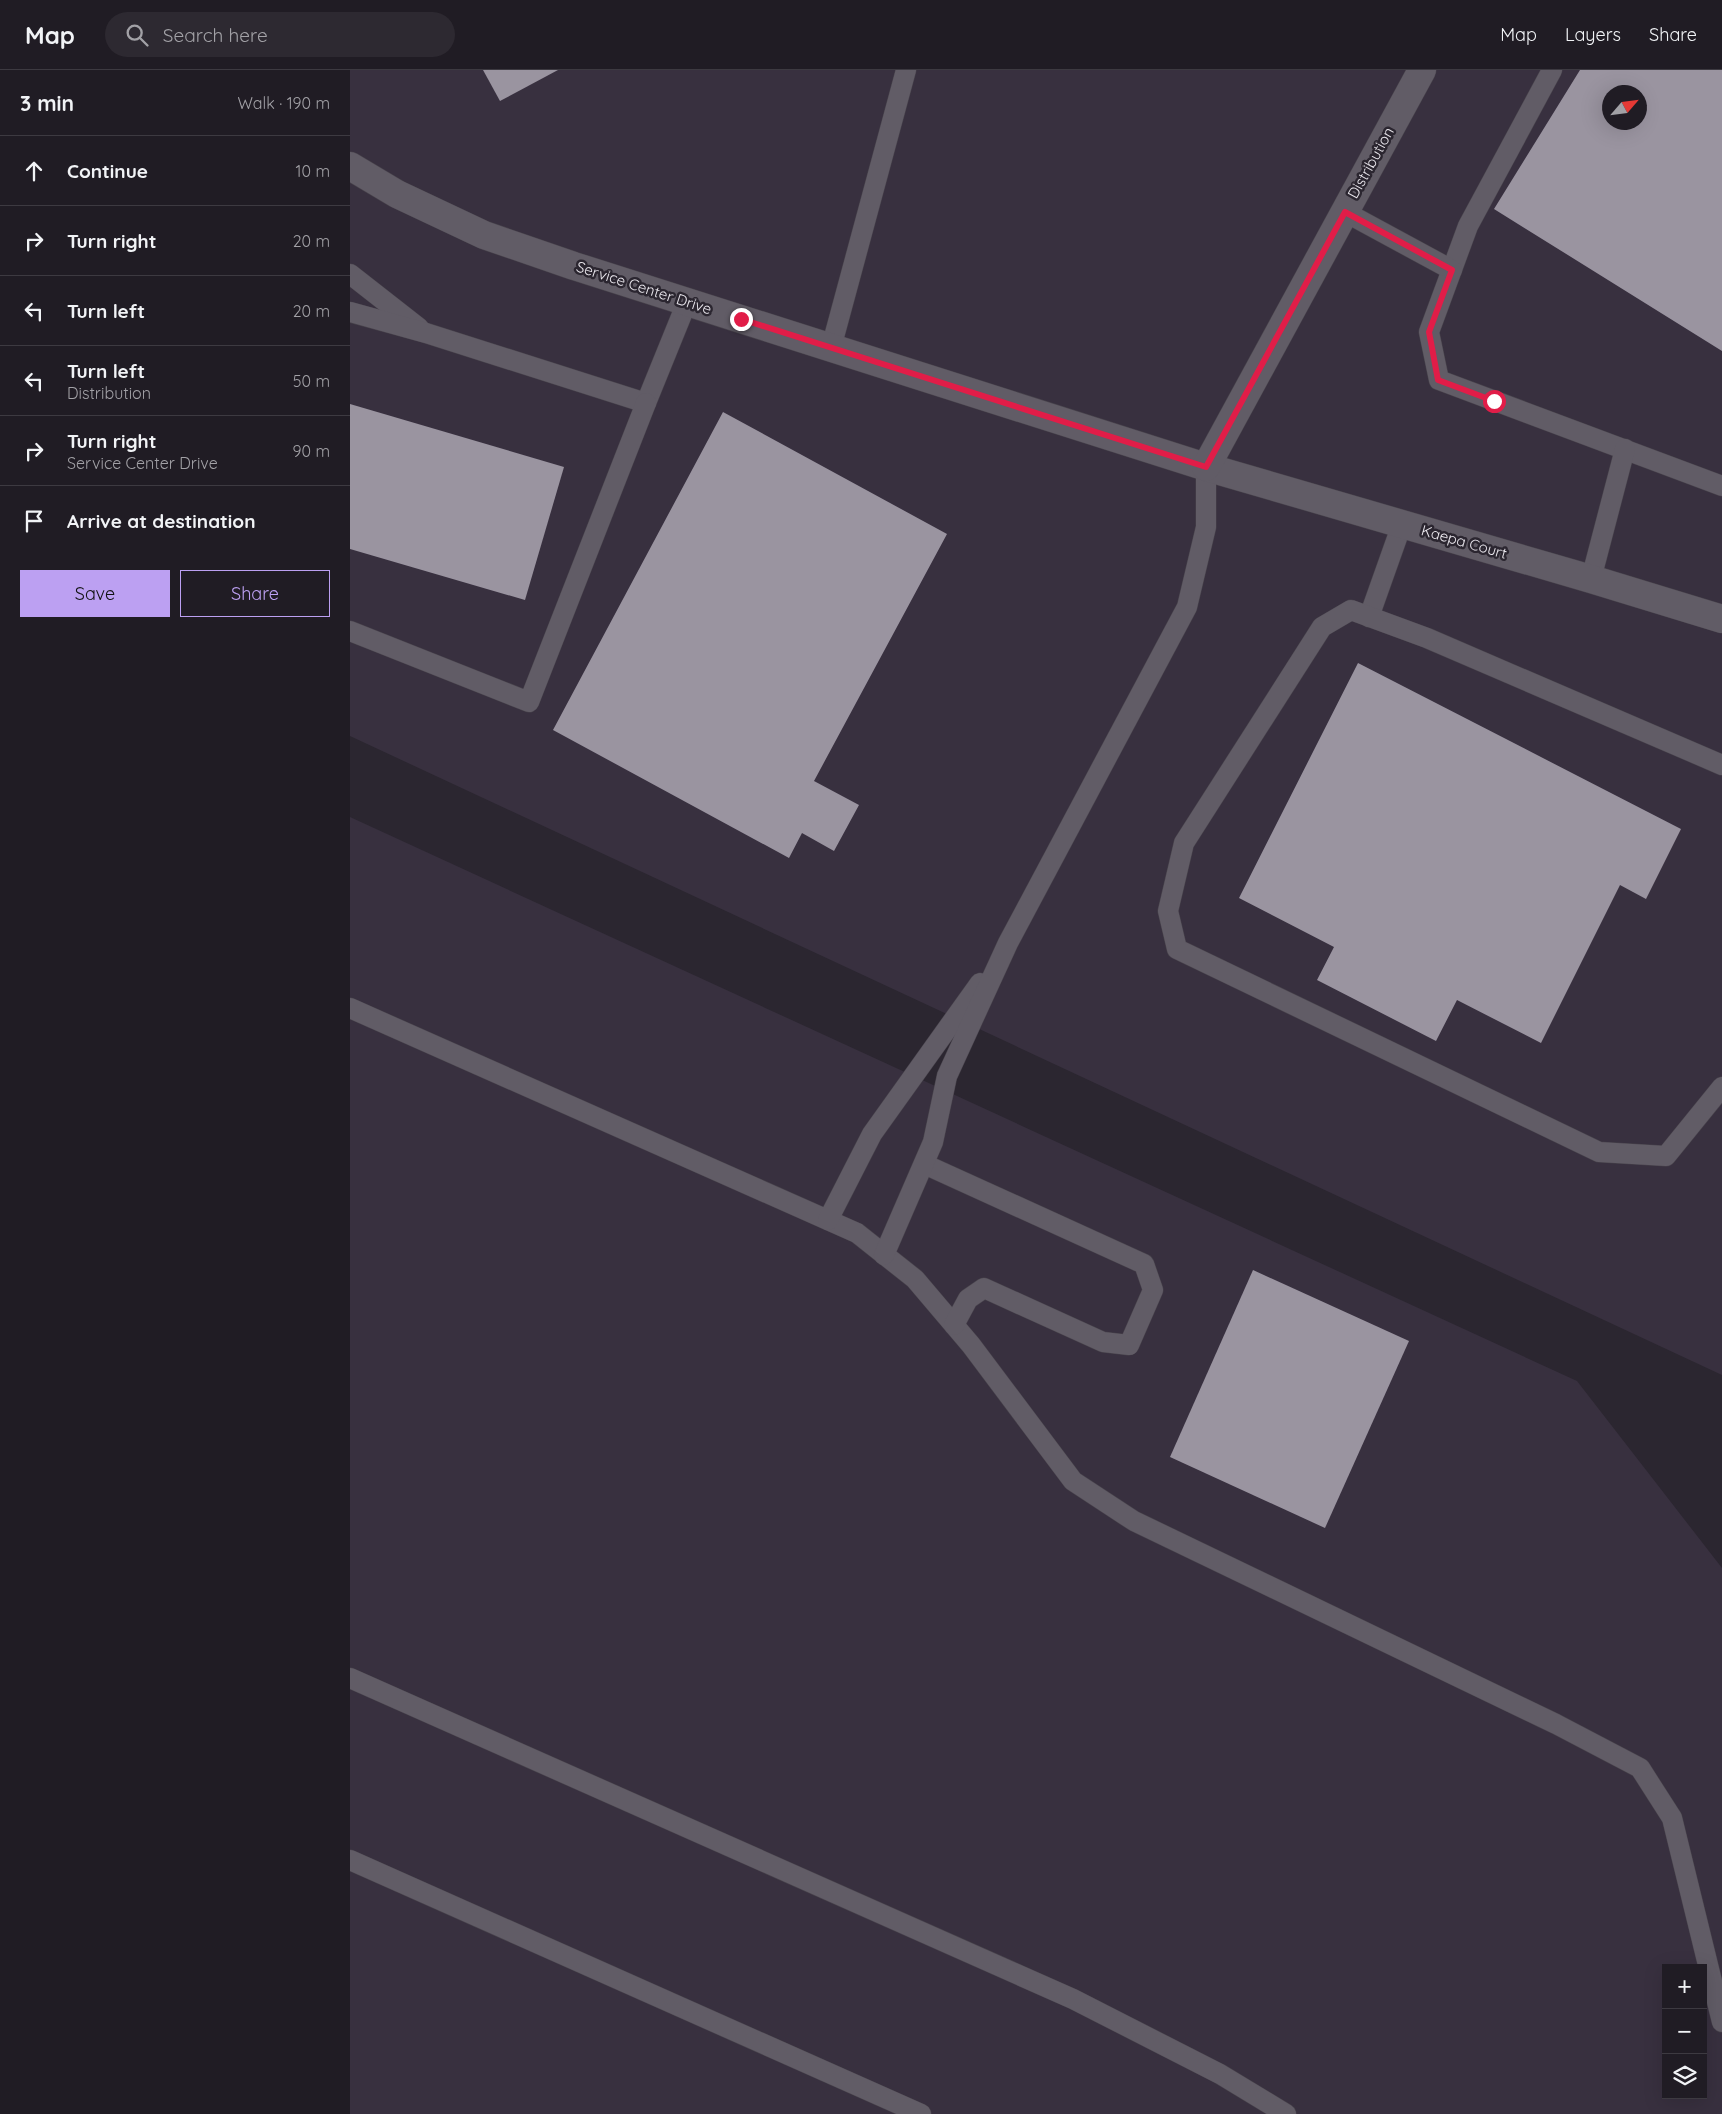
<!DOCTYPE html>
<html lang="en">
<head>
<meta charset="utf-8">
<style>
  :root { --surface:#201c24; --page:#2d2931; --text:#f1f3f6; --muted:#a2a1a6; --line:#3d3a41; --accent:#bca0f2 }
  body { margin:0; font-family:Quicksand,sans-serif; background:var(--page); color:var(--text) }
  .controls { position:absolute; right:15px; bottom:15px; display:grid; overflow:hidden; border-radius:0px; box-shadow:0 5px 20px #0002 }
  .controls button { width:45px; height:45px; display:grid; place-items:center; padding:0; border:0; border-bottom:1px solid var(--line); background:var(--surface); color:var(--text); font:25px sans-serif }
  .compass { position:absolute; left:1252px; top:15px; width:45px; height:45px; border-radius:50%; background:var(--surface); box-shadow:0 5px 20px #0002; rotate:62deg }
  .stop { position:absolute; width:15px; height:15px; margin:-11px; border:4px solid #e11d48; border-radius:50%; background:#fff }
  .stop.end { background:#e11d48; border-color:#fff; box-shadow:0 1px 5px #0008 }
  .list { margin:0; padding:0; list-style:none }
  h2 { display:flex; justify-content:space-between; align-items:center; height:65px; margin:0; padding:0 20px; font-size:21px }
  h2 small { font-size:16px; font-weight:400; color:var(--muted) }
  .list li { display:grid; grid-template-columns:32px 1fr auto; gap:15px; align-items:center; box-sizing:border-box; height:70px; padding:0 20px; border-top:1px solid var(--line) }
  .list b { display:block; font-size:19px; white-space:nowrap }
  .list p { margin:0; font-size:16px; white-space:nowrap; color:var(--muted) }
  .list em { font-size:16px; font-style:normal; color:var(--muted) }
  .actions { display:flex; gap:10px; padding:15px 20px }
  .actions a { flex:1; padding:11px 0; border:1px solid var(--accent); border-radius:0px; text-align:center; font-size:18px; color:var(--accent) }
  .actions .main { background:var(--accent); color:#111 }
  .icon { flex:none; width:28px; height:28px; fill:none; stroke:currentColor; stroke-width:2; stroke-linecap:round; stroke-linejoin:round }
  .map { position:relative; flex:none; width:1372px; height:2044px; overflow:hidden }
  header { display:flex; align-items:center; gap:30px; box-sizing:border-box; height:70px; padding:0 25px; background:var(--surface); border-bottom:1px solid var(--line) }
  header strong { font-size:24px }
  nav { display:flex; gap:28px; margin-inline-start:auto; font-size:18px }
  .search { width:350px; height:45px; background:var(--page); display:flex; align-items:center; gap:12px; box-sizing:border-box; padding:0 18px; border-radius:28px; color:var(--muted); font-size:19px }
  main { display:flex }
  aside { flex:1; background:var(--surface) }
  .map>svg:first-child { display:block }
</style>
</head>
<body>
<header>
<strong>Map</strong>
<div class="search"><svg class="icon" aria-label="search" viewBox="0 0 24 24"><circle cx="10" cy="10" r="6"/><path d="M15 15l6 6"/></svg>Search here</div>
<nav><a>Map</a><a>Layers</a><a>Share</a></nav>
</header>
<main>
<aside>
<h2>3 min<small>Walk · 190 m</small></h2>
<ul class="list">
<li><svg class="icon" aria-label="ahead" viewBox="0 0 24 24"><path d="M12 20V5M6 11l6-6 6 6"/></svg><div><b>Continue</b></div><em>10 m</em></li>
<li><svg class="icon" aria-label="right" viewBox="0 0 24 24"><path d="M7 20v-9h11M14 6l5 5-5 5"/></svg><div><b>Turn right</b></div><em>20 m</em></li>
<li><svg class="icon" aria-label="left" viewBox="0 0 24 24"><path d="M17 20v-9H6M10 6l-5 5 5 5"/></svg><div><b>Turn left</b></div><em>20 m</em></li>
<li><svg class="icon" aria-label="left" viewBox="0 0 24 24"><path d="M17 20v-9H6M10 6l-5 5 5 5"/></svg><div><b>Turn left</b><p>Distribution</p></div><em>50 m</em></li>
<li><svg class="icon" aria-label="right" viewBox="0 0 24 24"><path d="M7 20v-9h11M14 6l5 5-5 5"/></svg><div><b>Turn right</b><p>Service Center Drive</p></div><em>90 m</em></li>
<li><svg class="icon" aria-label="arrive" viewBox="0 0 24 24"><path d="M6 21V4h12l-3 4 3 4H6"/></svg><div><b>Arrive at destination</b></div></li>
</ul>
<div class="actions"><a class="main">Save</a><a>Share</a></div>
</aside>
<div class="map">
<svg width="1372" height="2044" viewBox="0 0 1372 2044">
  <rect width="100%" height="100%" fill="#2b2630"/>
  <g fill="#38303f" fill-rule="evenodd">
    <path d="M0,0H1372V1305L0,666ZM1260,22H1290V52H1260Z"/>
    <path d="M0,747L1227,1311L1372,1498V2044H0ZM1316,1898H1353V2025H1316Z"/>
  </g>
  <g fill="#9a94a0" fill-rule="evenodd">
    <path d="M133,0H208L150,31Z"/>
    <path d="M1230,0H1372V281L1144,139ZM1260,22H1290V52H1260Z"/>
    <path d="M0,334L214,397L175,530L0,479Z"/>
    <path d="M373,342L597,464L464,711L509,735L484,781L452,763L439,788L203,660Z"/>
    <path d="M1008,593L1331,759L1296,829L1270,815L1191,973L1107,930L1086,971L967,910L984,877L889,828Z"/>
    <path d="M903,1200L1059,1271L975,1458L820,1387Z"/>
  </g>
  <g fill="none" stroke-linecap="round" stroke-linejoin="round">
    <defs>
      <g id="service">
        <path d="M1202,0L1118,156L1079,262L1089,310L1372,416"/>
        <path d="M995,142L1102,200"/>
        <path d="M0,204L69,258"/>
        <path d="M0,242L76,263L296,333L337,232"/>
        <path d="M481,278L556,0"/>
        <path d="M1241,509L1275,379"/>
        <path d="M1019,547L1052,454"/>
        <path d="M0,561L179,632L296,333"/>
        <path d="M1372,695L1077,568L1001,540L972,557L834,773L818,841L827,879L1249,1082L1316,1086L1372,1017"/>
        <path d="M0,938L507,1163L565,1209L621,1275L723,1411L784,1451L1206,1654L1290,1698L1322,1748L1372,1952"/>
        <path d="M574,1094L794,1194L803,1220L779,1275L753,1272L634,1218L618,1229L604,1255"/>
        <path d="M478,1150L522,1064L630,913"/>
        <path d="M534,1185L583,1072L597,1006L658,873L837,537L856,457V397"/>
        <path d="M0,1608L723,1929L870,2004L936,2044"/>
        <path d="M0,1790L571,2044"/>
      </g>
      <g id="minor">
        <path d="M0,96L47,124L134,165L224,196L856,397L1241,509L1372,549"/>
        <path d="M856,397L1072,0"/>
      </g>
    </defs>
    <use href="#service" stroke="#48434c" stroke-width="21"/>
    <use href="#minor" stroke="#48434c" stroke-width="29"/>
    <use href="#service" stroke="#615c66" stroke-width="20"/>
    <use href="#minor" stroke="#615c66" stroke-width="28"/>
  </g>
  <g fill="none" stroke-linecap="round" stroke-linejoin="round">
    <path stroke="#e11d48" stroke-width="6" d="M391,249L856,397L995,142L1102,200L1079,262L1088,310L1144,331"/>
  </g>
  <g text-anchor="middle" stroke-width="5" stroke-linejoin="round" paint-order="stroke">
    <g font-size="15" fill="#ece9ef" stroke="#2b2630">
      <text transform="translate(1021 93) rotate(-61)" y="5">Distribution</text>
      <text transform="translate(294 218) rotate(18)" y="5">Service Center Drive</text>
      <text transform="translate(1114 472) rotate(16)" y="5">Kaepa Court</text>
    </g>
  </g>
</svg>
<div class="controls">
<button>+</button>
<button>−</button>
<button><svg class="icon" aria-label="layers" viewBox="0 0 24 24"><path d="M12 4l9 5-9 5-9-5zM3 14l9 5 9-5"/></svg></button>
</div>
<svg class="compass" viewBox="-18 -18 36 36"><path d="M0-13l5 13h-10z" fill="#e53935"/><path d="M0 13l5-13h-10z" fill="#a2a1a6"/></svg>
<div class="stop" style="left:1144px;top:331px"></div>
<div class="stop end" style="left:391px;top:249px"></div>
</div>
</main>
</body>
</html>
